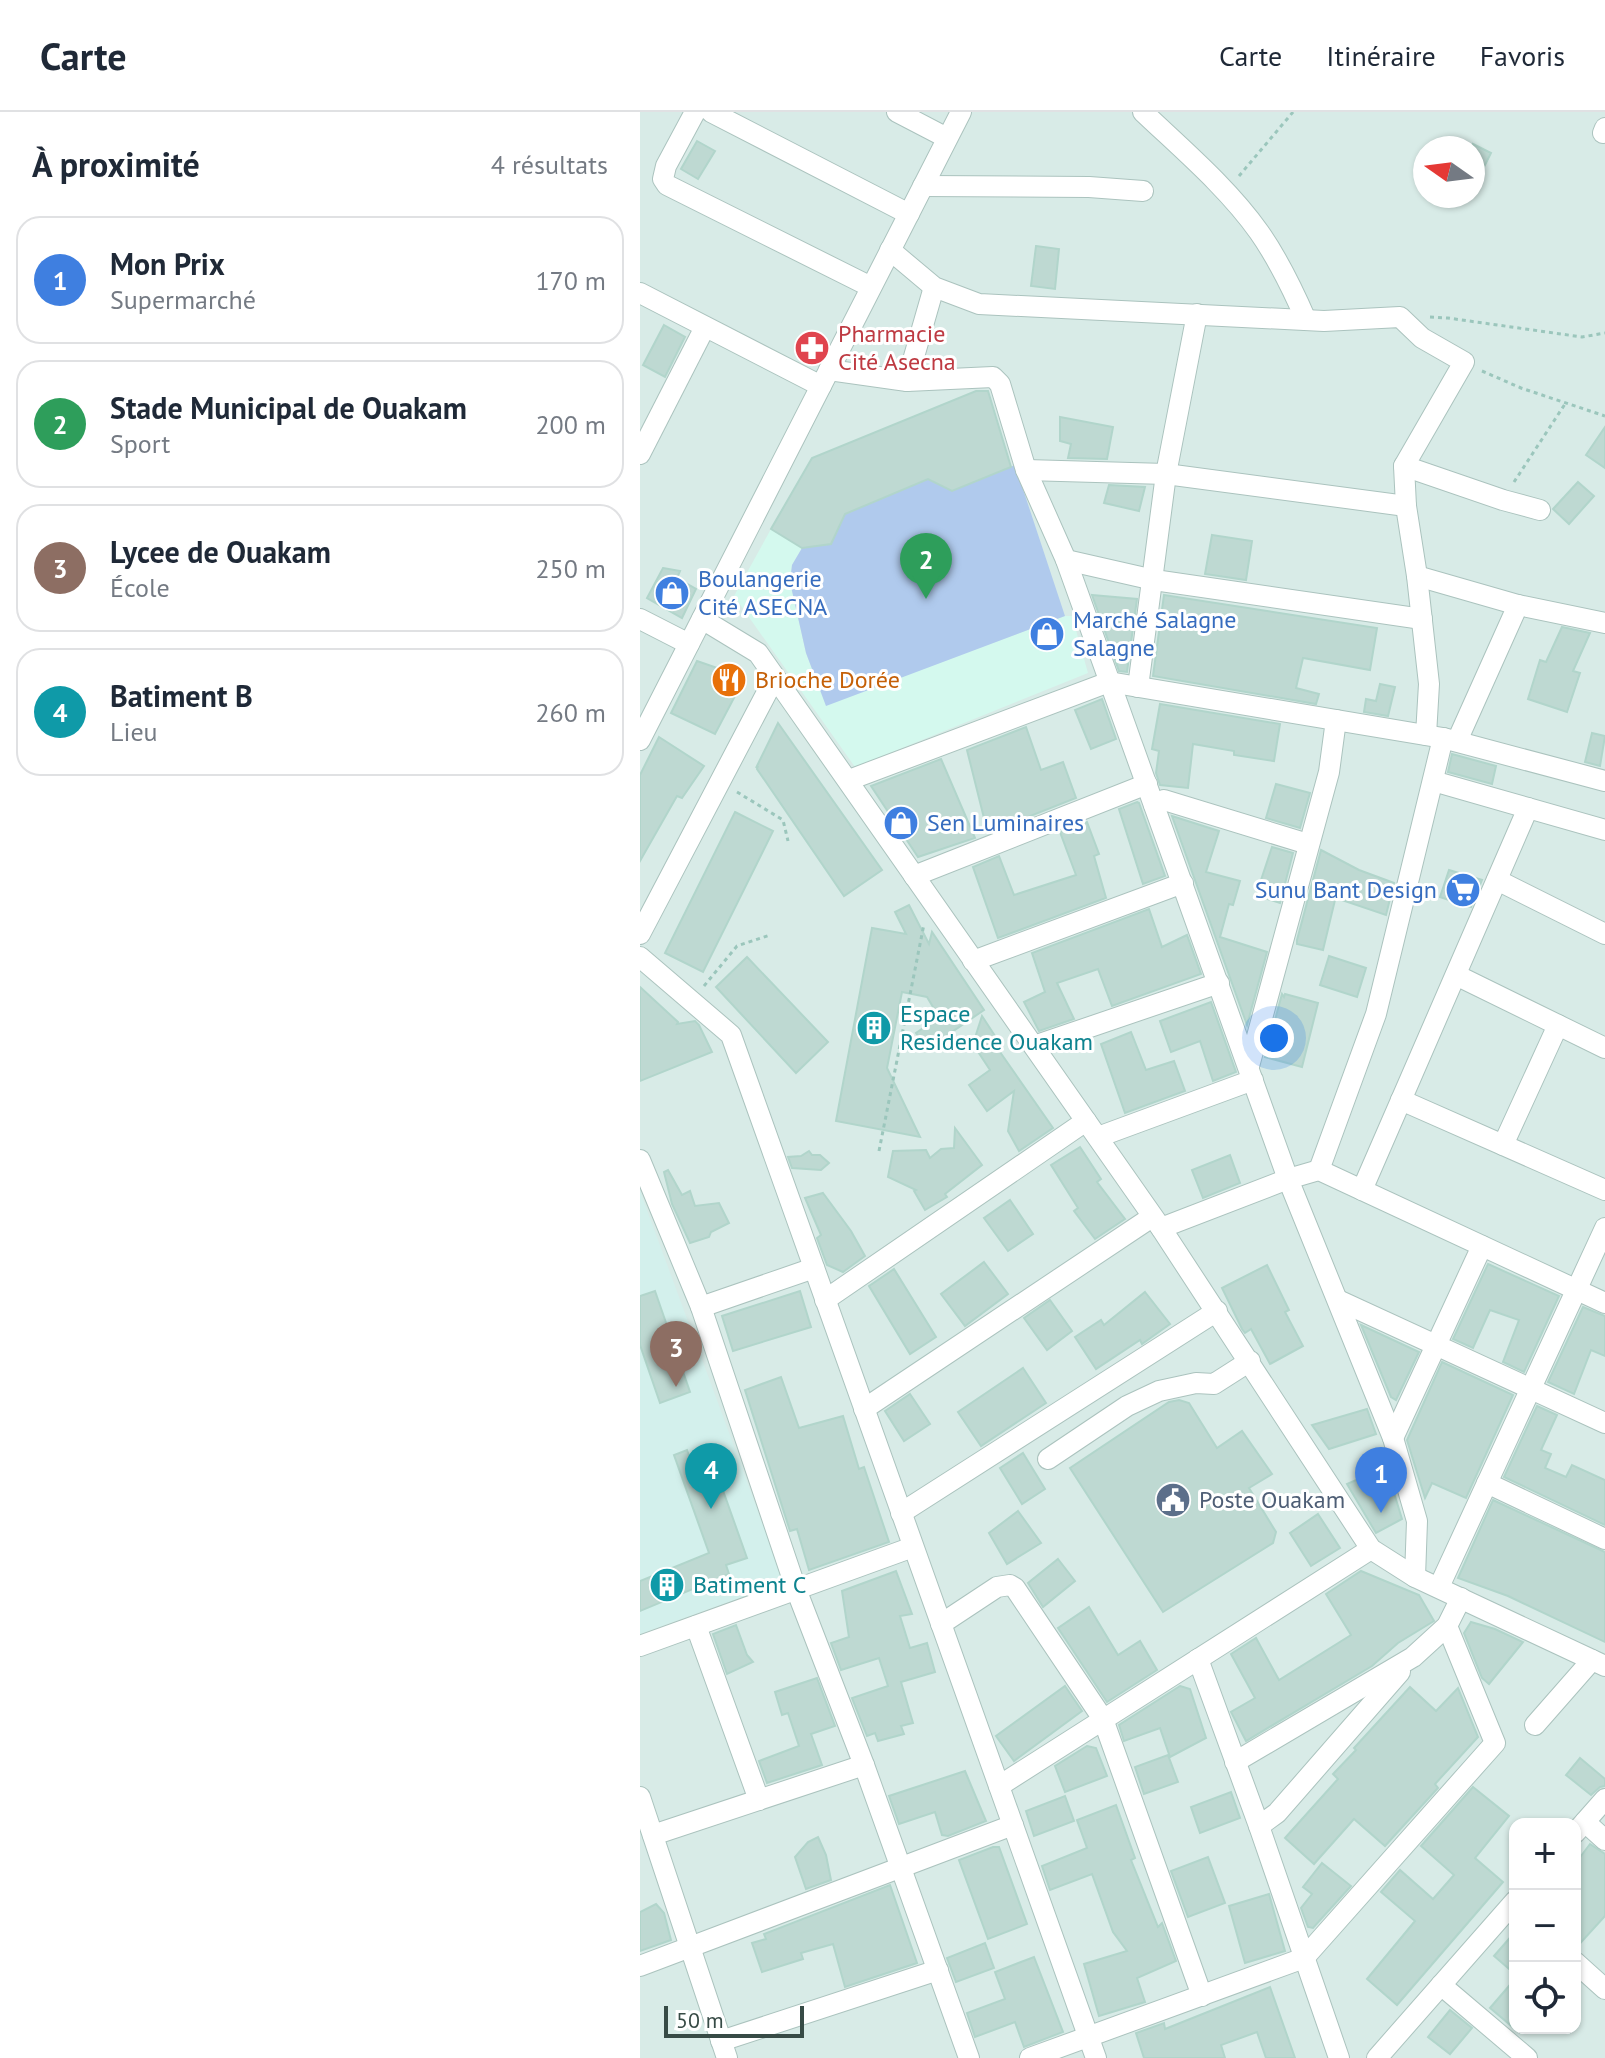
<!DOCTYPE html>
<html lang="fr">
<head>
<meta charset="utf-8">
<style>
  :root { --surface:#fff; --page:#f6f6f7; --text:#1f2937; --muted:#747a83; --line:#e0e1e3; --accent:#7c3aed }
  body { margin:0; font-family:"PT Sans",sans-serif; background:var(--page); color:var(--text) }
  .controls { position:absolute; right:24px; bottom:24px; display:grid; overflow:hidden; border-radius:16px; box-shadow:0 2px 6px #0004 }
  .controls button { width:72px; height:72px; display:grid; place-items:center; padding:0; border:0; border-bottom:2px solid var(--line); background:var(--surface); color:var(--text); font:40px sans-serif }
  .compass { position:absolute; left:773px; top:24px; width:72px; height:72px; border-radius:50%; background:var(--surface); box-shadow:0 2px 6px #0004; rotate:284deg }
  .scale { position:absolute; left:24px; bottom:20px; width:140px; box-sizing:border-box; padding-left:8px; border:4px solid #374b46; border-top:0; font-size:22px; line-height:28px; white-space:nowrap; color:#374b46; -webkit-text-stroke:6px #fff; paint-order:stroke }
  .you { position:absolute; left:634px; top:926px; width:28px; height:28px; margin:-20px; border:6px solid #fff; border-radius:50%; background:#1a73e8; box-shadow:0 0 0 12px #1a73e833 }
  .badge { display:grid; place-items:center; width:52px; height:52px; border-radius:50%; background:var(--accent); color:#fff; font-size:26px; font-weight:700 }
  .pin { position:absolute; translate:-50% -66px; filter:drop-shadow(0 2px 4px #0008) }
  .pin::after { content:''; position:absolute; top:42px; width:28px; height:24px; background:inherit; clip-path:polygon(0 0,100% 0,50% 100%) }
  .list { margin:0; padding:0; list-style:none }
  h2 { display:flex; justify-content:space-between; align-items:center; height:104px; margin:0; padding:0 32px; font-size:34px }
  h2 small { font-size:26px; font-weight:400; color:var(--muted) }
  .list li { display:grid; grid-template-columns:52px 1fr auto; gap:24px; align-items:center; box-sizing:border-box; height:128px; margin:0 16px 16px; padding:0 16px; border:2px solid var(--line); border-radius:24px }
  .list b { display:block; font-size:30px; white-space:nowrap }
  .list p { margin:0; font-size:26px; white-space:nowrap; color:var(--muted) }
  .list em { font-size:26px; font-style:normal; color:var(--muted) }
  .icon { flex:none; width:44px; height:44px; fill:none; stroke:currentColor; stroke-width:2; stroke-linecap:round; stroke-linejoin:round }
  .map { position:relative; flex:none; width:965px; height:1946px; overflow:hidden }
  header { display:flex; align-items:center; gap:48px; box-sizing:border-box; height:112px; padding:0 40px; background:var(--surface); border-bottom:2px solid var(--line) }
  header strong { font-size:38px }
  nav { display:flex; gap:44px; margin-inline-start:auto; font-size:28px }
  main { display:flex }
  aside { flex:1; background:var(--surface) }
  .map>svg:first-child { display:block }
</style>
</head>
<body>
<header>
<strong>Carte</strong>
<nav><a>Carte</a><a>Itinéraire</a><a>Favoris</a></nav>
</header>
<main>
<aside>
<h2>À proximité<small>4 résultats</small></h2>
<ul class="list">
<li><span class="badge" style="background:#3f7fe0">1</span><div><b>Mon Prix</b><p>Supermarché</p></div><em>170 m</em></li>
<li><span class="badge" style="background:#2e9e5b">2</span><div><b>Stade Municipal de Ouakam</b><p>Sport</p></div><em>200 m</em></li>
<li><span class="badge" style="background:#8d6e63">3</span><div><b>Lycee de Ouakam</b><p>École</p></div><em>250 m</em></li>
<li><span class="badge" style="background:#0f9aa8">4</span><div><b>Batiment B</b><p>Lieu</p></div><em>260 m</em></li>
</ul>
</aside>
<div class="map">
<svg width="965" height="1946" viewBox="0 0 965 1946">
  <rect width="100%" height="100%" fill="#eaf6f4"/>
  <path fill="#d8ebe7" fill-rule="evenodd" d="M0,0H965V1946H0ZM785,36H833V84H785ZM875,1712H935V1916H875Z"/>
  <path fill="#d4f9ee" d="M131,417L162,436L152,453L150,470L166,541L186,593L425,504H432L448,561L215,655L94,484Z"/>
  <path fill="#d3f0ec" d="M0,1079L144,1470L0,1522Z"/>
  <path fill="#b0caed" d="M375,353L425,504L186,594L166,541L150,470L152,453L162,436L191,432L205,402L288,367L312,379Z"/>
  <g fill="#bed9d2" stroke="#b1d5cb" stroke-width="2">
    <path d="M57,29L75,39L58,67L41,57Z"/>
    <path d="M833,32L851,41L833,77Z"/>
    <path d="M396,134L419,137L415,177L391,174Z"/>
    <path d="M24,213L45,225L25,265L3,253Z"/>
    <path d="M336,279H348L371,355L312,379L288,367L205,402L191,432L162,436L131,417L172,346Z"/>
    <path d="M420,305L473,315L467,347L428,346L431,332L420,329Z"/>
    <path d="M965,315V356L946,343Z"/>
    <path d="M938,370L954,384L929,412L913,397Z"/>
    <path d="M469,373L505,375L499,399L464,391Z"/>
    <path d="M572,423L612,429L606,468L565,462Z"/>
    <path d="M23,456L40,459L37,466L56,477L42,506L7,486Z"/>
    <path d="M452,483L497,487L487,560L479,559Z"/>
    <path d="M524,483L737,516L730,558L663,546L656,576L679,582L676,592L513,564Z"/>
    <path d="M922,515L950,521L933,559L940,561L927,600L888,587L900,548L906,550Z"/>
    <path d="M57,549L80,557L81,554L105,565L75,622L31,601Z"/>
    <path d="M740,572L755,575L748,604L724,600L726,587L736,589Z"/>
    <path d="M462,587L476,627L451,637L435,598Z"/>
    <path d="M520,592L640,612L634,649L594,643V639L553,632L548,676L520,673L516,661L519,639L512,637Z"/>
    <path d="M138,611L242,758L204,784L117,657L118,654L116,656Z"/>
    <path d="M386,615L401,658L423,650L436,686L370,712L347,718L327,638Z"/>
    <path d="M952,621L965,624L960,654L945,650Z"/>
    <path d="M19,625L64,654L42,686L37,684L0,749V663Z"/>
    <path d="M812,642L856,654L852,672L808,660Z"/>
    <path d="M301,647L335,726L278,745L231,674Z"/>
    <path d="M636,672L670,681L660,716L626,706Z"/>
    <path d="M497,690L499,691L525,764L503,772L479,697Z"/>
    <path d="M95,700L133,719L63,860L25,841Z"/>
    <path d="M532,704L579,719L566,760L600,769L593,793L589,792L580,825L627,840L607,913Z"/>
    <path d="M447,710L459,742L454,744L466,786L358,826L333,755L359,744L374,783L436,763L420,720Z"/>
    <path d="M632,735L653,741L640,791L616,783Z"/>
    <path d="M681,738L719,758L754,771L746,803L699,787L695,788L683,838L657,832V828Z"/>
    <path d="M809,758L842,768L831,795L800,785Z"/>
    <path d="M269,793L289,832L292,820L344,898L287,937L276,921L299,905L287,885L262,880L247,956L280,1025L196,1009L232,816L266,822L255,800Z"/>
    <path d="M509,797L522,835L547,823L561,862L472,894L458,857L417,871L434,907L399,919L384,890L405,880L392,841Z"/>
    <path d="M689,844L726,856L717,885L680,873Z"/>
    <path d="M107,845L188,930L156,961L76,875Z"/>
    <path d="M0,875L38,910L37,912L55,909L59,913L72,940L0,969Z"/>
    <path d="M642,882L644,885L645,882L678,891L662,955L625,945Z"/>
    <path d="M571,890L596,960L573,969L560,929L531,940L520,909Z"/>
    <path d="M342,904L357,927L353,930L413,1016L379,1039L368,1019L374,979L347,999L329,973L350,958L333,932Z"/>
    <path d="M491,920L506,958L534,949L545,979L485,1001L461,932Z"/>
    <path d="M315,1016L342,1053L305,1082L307,1085L285,1098L274,1079L276,1078L248,1065L253,1039L286,1038L290,1046L301,1037L314,1036Z"/>
    <path d="M440,1035L461,1067L457,1070L485,1107L455,1127L434,1099L438,1096L411,1053Z"/>
    <path d="M169,1039L172,1043H180L189,1051L181,1058L152,1056L148,1045L161,1044Z"/>
    <path d="M590,1043L600,1071L563,1086L552,1058Z"/>
    <path d="M28,1058L42,1083L50,1079L55,1094L79,1091L89,1111L71,1120L69,1125L50,1131L32,1092L24,1060Z"/>
    <path d="M183,1081L211,1119L225,1144L203,1160L187,1153L177,1126L181,1123L165,1086Z"/>
    <path d="M370,1088L393,1122L368,1139L344,1106Z"/>
    <path d="M344,1150L368,1182L325,1214L301,1182Z"/>
    <path d="M848,1152L919,1184L884,1260L863,1250L879,1208L850,1198L833,1236L813,1227Z"/>
    <path d="M627,1153L649,1198L645,1200L663,1234L630,1252L611,1217L605,1221L602,1217L582,1176Z"/>
    <path d="M254,1157L296,1225L270,1242L229,1174Z"/>
    <path d="M15,1179L50,1280L20,1291L0,1233V1184Z"/>
    <path d="M160,1179L171,1215L93,1239L82,1204Z"/>
    <path d="M505,1180L530,1212L502,1232L500,1228L456,1257L435,1225L461,1208L464,1213Z"/>
    <path d="M410,1188L432,1219L407,1238L384,1206Z"/>
    <path d="M943,1195L965,1204V1244L951,1238L934,1282L908,1270Z"/>
    <path d="M721,1213L779,1240L756,1288L751,1285Z"/>
    <path d="M802,1250L873,1283L826,1386L792,1371L785,1386L767,1328Z"/>
    <path d="M383,1256L406,1291L341,1334L318,1300Z"/>
    <path d="M141,1265L159,1316L203,1304L219,1357L224,1355L249,1430L169,1458L157,1417L150,1419L105,1278Z"/>
    <path d="M270,1282L290,1312L264,1329L245,1299Z"/>
    <path d="M539,1288L549,1291L577,1336L602,1319L632,1362L609,1376L636,1420L633,1431L523,1500L430,1356L529,1290Z"/>
    <path d="M897,1294L917,1303L901,1338L911,1342L905,1356L926,1365L932,1353L965,1368V1413L864,1365Z"/>
    <path d="M727,1297L736,1322L689,1337L672,1313Z"/>
    <path d="M47,1338L51,1349L70,1342L107,1446L86,1453L89,1462L0,1499V1469L69,1441L34,1343Z"/>
    <path d="M383,1341L405,1377L382,1392L360,1356Z"/>
    <path d="M746,1355L762,1407L736,1421L707,1372Z"/>
    <path d="M853,1388L965,1440V1530L868,1484L818,1466Z"/>
    <path d="M378,1399L401,1431L367,1452L349,1421Z"/>
    <path d="M678,1402L700,1436L671,1454L650,1421Z"/>
    <path d="M418,1447L435,1469L403,1495L388,1471Z"/>
    <path d="M256,1459L272,1502L260,1504L270,1536L287,1531L295,1560L261,1570L273,1611L261,1614L264,1622L238,1629L235,1621L227,1624L212,1586L248,1574L239,1546L201,1558L191,1531L209,1525L202,1479Z"/>
    <path d="M721,1459L779,1483L794,1509L758,1531L732,1554L606,1629L591,1600L615,1586L591,1542L616,1526L639,1568L711,1523L686,1482Z"/>
    <path d="M449,1495L478,1543L500,1529L517,1558L467,1590L418,1516Z"/>
    <path d="M831,1510L855,1517L883,1530L849,1572L842,1566L824,1521Z"/>
    <path d="M96,1513L107,1543L113,1550L87,1562L73,1522Z"/>
    <path d="M177,1566L195,1614L171,1622L182,1653L127,1671L119,1649L159,1634L148,1601L142,1603L135,1580Z"/>
    <path d="M425,1574L442,1599L374,1649L356,1624Z"/>
    <path d="M540,1574L550,1577L566,1626L530,1645L520,1616L484,1629L479,1613Z"/>
    <path d="M770,1575L796,1599L818,1576L838,1625L795,1672L798,1676L745,1734L714,1707L674,1752L645,1726L698,1667L693,1662L716,1638L714,1636Z"/>
    <path d="M447,1634L456,1636L467,1664L425,1680L415,1654Z"/>
    <path d="M528,1643L538,1670L504,1682L495,1655Z"/>
    <path d="M940,1646L965,1667V1674L960,1675L951,1683L926,1663Z"/>
    <path d="M325,1659L346,1709L308,1724L302,1723L295,1700L259,1712L249,1684Z"/>
    <path d="M833,1675L869,1704L835,1746L863,1770L757,1893L727,1867L775,1809L741,1780L760,1758L793,1787L814,1763L781,1734Z"/>
    <path d="M591,1680L600,1706L560,1721L551,1695Z"/>
    <path d="M425,1684L434,1709L394,1724L386,1699Z"/>
    <path d="M476,1693L495,1746L491,1748L518,1815L522,1811L536,1849L497,1866L505,1890L459,1904L444,1852L487,1839L473,1820L452,1762L410,1778L402,1754L447,1736L437,1708Z"/>
    <path d="M178,1725L186,1743L191,1768L166,1777L155,1745L168,1730Z"/>
    <path d="M950,1732L965,1742V1804L935,1837V1752Z"/>
    <path d="M353,1735H359L387,1812L348,1827L319,1748Z"/>
    <path d="M568,1745L585,1791L548,1805L531,1759Z"/>
    <path d="M682,1751L711,1774L673,1816L668,1815L661,1796L672,1782L663,1775Z"/>
    <path d="M250,1773L277,1851L205,1875L193,1832L161,1841L163,1847L122,1860L112,1831L126,1827L124,1822Z"/>
    <path d="M629,1782L645,1839L605,1851L589,1794Z"/>
    <path d="M16,1792L24,1801L31,1828L0,1839V1800Z"/>
    <path d="M875,1820V1862L854,1844Z"/>
    <path d="M345,1831L354,1856L316,1870L307,1846Z"/>
    <path d="M394,1845L423,1920L384,1935L375,1910L335,1925L327,1901L365,1887L355,1860Z"/>
    <path d="M875,1867V1917L850,1896Z"/>
    <path d="M630,1875L655,1946H626L617,1920L581,1933L585,1946H504L496,1921L524,1911L525,1917Z"/>
    <path d="M810,1898L832,1916L810,1942L788,1925Z"/>
  </g>
  <g fill="none" stroke-linecap="round" stroke-linejoin="round">
    <defs>
      <g id="minor">
        <path d="M55,0L26,54L23,67L27,73L231,175"/>
        <path d="M71,0L269,102"/>
        <path d="M257,0L307,26"/>
        <path d="M503,0C542,37 588,76 619,120C638,147 653,178 666,208"/>
        <path d="M963,21L965,16"/>
        <path d="M283,74L449,75L503,79"/>
        <path d="M250,138L294,175L339,192L684,209L760,205L782,226L824,250L764,354L766,394L777,464L789,572L786,623"/>
        <path d="M0,181L181,274"/>
        <path d="M189,258L267,269L353,265L360,272L386,358L426,448L648,1067L753,1326L777,1409L775,1465"/>
        <path d="M267,269L294,175"/>
        <path d="M0,342L65,215"/>
        <path d="M764,354L863,388L900,398"/>
        <path d="M386,358L526,362L766,394"/>
        <path d="M426,448L514,468L782,507"/>
        <path d="M777,464L878,493L965,511"/>
        <path d="M0,507L49,532"/>
        <path d="M62,507L118,541L521,1116L731,1437L775,1465L965,1554"/>
        <path d="M498,575L526,362L557,202"/>
        <path d="M0,628L321,0"/>
        <path d="M817,629L878,493"/>
        <path d="M209,668L469,570L803,626L965,669"/>
        <path d="M793,669L965,718"/>
        <path d="M514,693L524,688L668,732"/>
        <path d="M274,764L507,672"/>
        <path d="M857,768L965,822"/>
        <path d="M0,822L135,565"/>
        <path d="M0,845L91,923L456,1946"/>
        <path d="M333,849L543,771"/>
        <path d="M816,863L965,936"/>
        <path d="M394,934L579,871"/>
        <path d="M609,954L689,660L696,608"/>
        <path d="M761,988L965,1078"/>
        <path d="M458,1025L613,968"/>
        <path d="M863,1033L918,913"/>
        <path d="M0,1048L61,1195L156,1477L224,1653L329,1946"/>
        <path d="M679,1058L736,902L803,626"/>
        <path d="M722,1078L888,696"/>
        <path d="M521,1116L648,1067L679,1058L965,1191"/>
        <path d="M185,1188L446,1009"/>
        <path d="M698,1188L965,1311"/>
        <path d="M61,1195L174,1156"/>
        <path d="M224,1297L512,1105"/>
        <path d="M753,1326L842,1134"/>
        <path d="M408,1347L487,1294L519,1279L556,1271L574,1272L610,1249"/>
        <path d="M847,1371L965,1427"/>
        <path d="M261,1401L577,1199"/>
        <path d="M799,1475L965,1116"/>
        <path d="M301,1512L357,1475L370,1473L375,1476L463,1607L562,1884"/>
        <path d="M56,1514L119,1688"/>
        <path d="M0,1534L273,1435"/>
        <path d="M558,1547L619,1714L699,1946"/>
        <path d="M895,1613L952,1548"/>
        <path d="M595,1650L773,1545L807,1514L821,1486"/>
        <path d="M359,1674L731,1437"/>
        <path d="M0,1685L87,1946"/>
        <path d="M945,1710L965,1728"/>
        <path d="M619,1714L637,1701L760,1560"/>
        <path d="M935,1721L965,1687"/>
        <path d="M13,1723L224,1653"/>
        <path d="M935,1850L965,1877"/>
        <path d="M0,1854L373,1713"/>
        <path d="M801,1873L887,1946"/>
        <path d="M81,1929L298,1858"/>
        <path d="M390,1946L664,1846L855,1631L807,1514"/>
        <path d="M737,1946L875,1789"/>
      </g>
    </defs>
    <use href="#minor" stroke="#abc3be" stroke-width="22"/>
    <g stroke="#9bc6bc" stroke-width="3" stroke-dasharray="4 4" stroke-linecap="butt">
      <path d="M599,64L653,0"/>
      <path d="M790,205L808,206L942,225L965,221"/>
      <path d="M842,259L881,276L965,304"/>
      <path d="M874,370L925,292"/>
      <path d="M97,680L143,708L148,729"/>
      <path d="M64,874L97,834L130,823"/>
      <path d="M239,1039L284,812"/>
    </g>
    <use href="#minor" stroke="#fff" stroke-width="20"/>
  </g>
  <defs>
    <symbol id="pharmacy-disc" viewBox="-11 -11 22 22"><circle r="9.5" fill="#e0444e" stroke="#fff"/><path d="M-2-6h4v4h4v4h-4v4h-4v-4h-4v-4h4Z" fill="#fff"/></symbol>
    <symbol id="shop-disc" viewBox="-11 -11 22 22"><circle r="9.5" fill="#3f7fe0" stroke="#fff"/><path d="M-5-2.5h2.3a2.7 3.5 0 0 1 5.4 0H5L5.5 6h-11ZM-1.5-2.5h3a1.5 2.3 0 0 0-3 0Z" fill="#fff"/></symbol>
    <symbol id="restaurant-disc" viewBox="-11 -11 22 22"><circle r="9.5" fill="#e8710a" stroke="#fff"/><path d="M-5-6h1v4h1v-4h1v4h1v-4h1v5L-1.5 .5V6h-2V.5L-5-1ZM5-6V6H3V1.5H1.5Q1.5-4 5-6Z" fill="#fff"/></symbol>
    <symbol id="supermarket-disc" viewBox="-11 -11 22 22"><circle r="9.5" fill="#3f7fe0" stroke="#fff"/><path d="M-6-5.5h2.5l.6 2H6L4.5 2H-2.5L-4.4-4H-6ZM-1.5 3.2a1.3 1.3 0 1 0 .1 0ZM3 3.2a1.3 1.3 0 1 0 .1 0Z" fill="#fff"/></symbol>
    <symbol id="building-disc" viewBox="-11 -11 22 22"><circle r="9.5" fill="#0f9aa8" stroke="#fff"/><path d="M-4-6H4V6H1V3H-1V6H-4ZM-2.5-4.3h1.7v1.8h-1.7ZM.8-4.3h1.7v1.8H.8ZM-2.5-1h1.7V.8h-1.7ZM.8-1h1.7V.8H.8Z" fill="#fff"/></symbol>
    <symbol id="civic-disc" viewBox="-11 -11 22 22"><circle r="9.5" fill="#5c6f8a" stroke="#fff"/><path d="M-.6-6.5H3V-4.5H.6V-3L4-1V1h2V6H-6V1h2V-1L-.6-3ZM-1.2 2.5V6h2.4V2.5Z" fill="#fff"/></symbol>
  </defs>
  <g fill-rule="evenodd">
    <use href="#pharmacy-disc" x="152" y="216" width="40" height="40"/>
    <use href="#shop-disc" x="12" y="461" width="40" height="40"/>
    <use href="#shop-disc" x="387" y="502" width="40" height="40"/>
    <use href="#restaurant-disc" x="69" y="548" width="40" height="40"/>
    <use href="#shop-disc" x="241" y="691" width="40" height="40"/>
    <use href="#supermarket-disc" x="803" y="758" width="40" height="40"/>
    <use href="#building-disc" x="214" y="896" width="40" height="40"/>
    <use href="#civic-disc" x="513" y="1368" width="40" height="40"/>
    <use href="#building-disc" x="7" y="1453" width="40" height="40"/>
  </g>
  <g text-anchor="middle" stroke-width="6" stroke-linejoin="round" paint-order="stroke">
    <g font-size="24" fill="#be3a42" stroke="#fff" text-anchor="start">
      <text x="198" y="230">Pharmacie<tspan x="198" dy="28">Cité Asecna</tspan></text>
    </g>
    <g font-size="24" fill="#366cbe" stroke="#fff" text-anchor="start">
      <text x="58" y="475">Boulangerie<tspan x="58" dy="28">Cité ASECNA</tspan></text>
      <text x="433" y="516">Marché Salagne<tspan x="433" dy="28">Salagne</tspan></text>
      <text x="287" y="719">Sen Luminaires</text>
      <text x="797" y="786" text-anchor="end">Sunu Bant Design</text>
    </g>
    <g font-size="24" fill="#c56008" stroke="#fff" text-anchor="start">
      <text x="115" y="576">Brioche Dorée</text>
    </g>
    <g font-size="24" fill="#0d838f" stroke="#fff" text-anchor="start">
      <text x="260" y="910">Espace<tspan x="260" dy="28">Residence Ouakam</tspan></text>
      <text x="53" y="1481">Batiment C</text>
    </g>
    <g font-size="24" fill="#4e5e75" stroke="#fff" text-anchor="start">
      <text x="559" y="1396">Poste Ouakam</text>
    </g>
  </g>
</svg>
<div class="controls">
<button>+</button>
<button>−</button>
<button><svg class="icon" aria-label="locate" viewBox="0 0 24 24"><circle cx="12" cy="12" r="6"/><path d="M12 2v4M12 18v4M2 12h4M18 12h4"/></svg></button>
</div>
<svg class="compass" viewBox="-18 -18 36 36"><path d="M0-13l5 13h-10z" fill="#e53935"/><path d="M0 13l5-13h-10z" fill="#747a83"/></svg>
<div class="scale">50 m</div>
<div class="you"></div>
<div class="pin badge" style="left:741px;top:1401px;background:#3f7fe0">1</div>
<div class="pin badge" style="left:286px;top:487px;background:#2e9e5b">2</div>
<div class="pin badge" style="left:36px;top:1275px;background:#8d6e63">3</div>
<div class="pin badge" style="left:71px;top:1397px;background:#0f9aa8">4</div>
</div>
</main>
</body>
</html>
